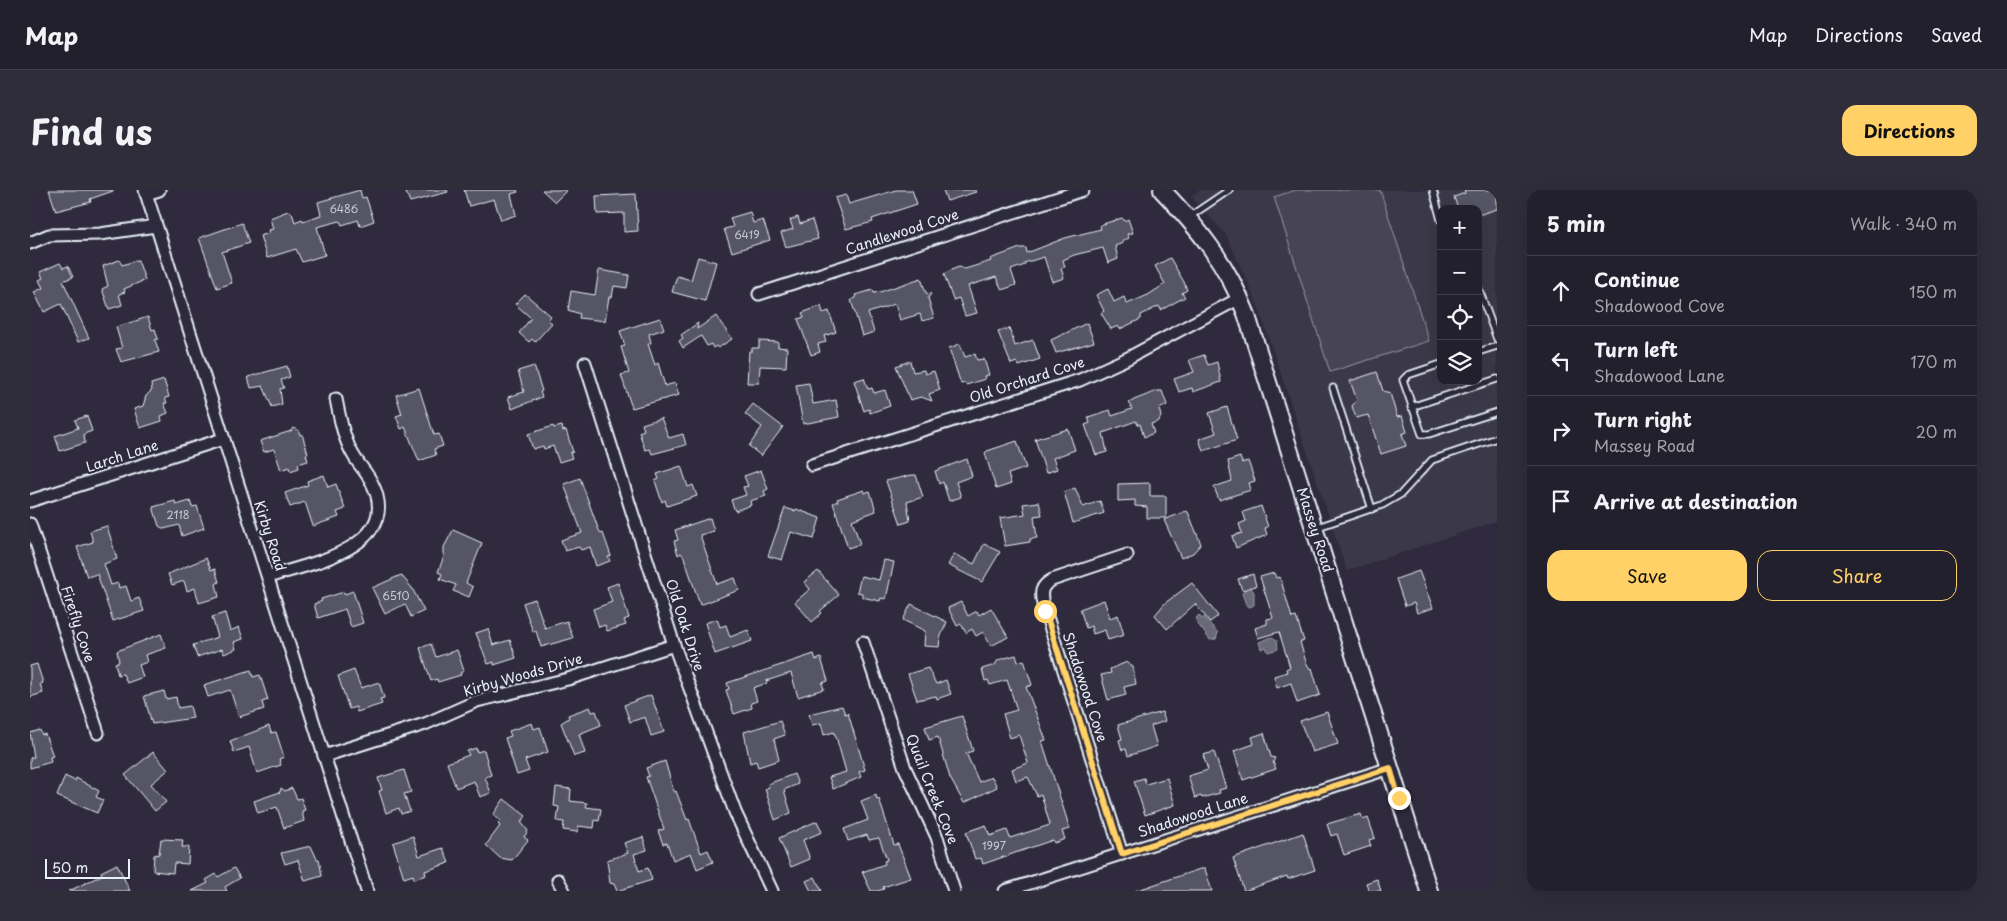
<!DOCTYPE html>
<html lang="en">
<head>
<meta charset="utf-8">
<style>
  :root { --surface:#23202e; --page:#2f2d3a; --text:#f1f3f6; --muted:#a3a3aa; --line:#403e4a; --accent:#ffd166 }
  body { margin:0; font-family:"Playpen Sans",sans-serif; background:var(--page); color:var(--text) }
  .controls { position:absolute; right:15px; top:15px; display:grid; overflow:hidden; border-radius:10px; box-shadow:0 5px 20px #0002 }
  .controls button { width:45px; height:45px; display:grid; place-items:center; padding:0; border:0; border-bottom:1px solid var(--line); background:var(--surface); color:var(--text); font:25px sans-serif }
  .scale { position:absolute; left:15px; bottom:12px; width:85px; box-sizing:border-box; padding-left:5px; border:2px solid #e8f1f8; border-top:0; font-size:14px; line-height:18px; white-space:nowrap; color:#e8f1f8; -webkit-text-stroke:4px #2f2a3d; paint-order:stroke }
  .stop { position:absolute; width:15px; height:15px; margin:-11px; border:4px solid #ffd166; border-radius:50%; background:#fff }
  .stop.end { background:#ffd166; border-color:#fff; box-shadow:0 1px 5px #0008 }
  .list { margin:0; padding:0; list-style:none }
  h2 { display:flex; justify-content:space-between; align-items:center; height:65px; margin:0; padding:0 20px; font-size:21px }
  h2 small { font-size:16px; font-weight:400; color:var(--muted) }
  .list li { display:grid; grid-template-columns:32px 1fr auto; gap:15px; align-items:center; box-sizing:border-box; height:70px; padding:0 20px; border-top:1px solid var(--line) }
  .list b { display:block; font-size:19px; white-space:nowrap }
  .list p { margin:0; font-size:16px; white-space:nowrap; color:var(--muted) }
  .list em { font-size:16px; font-style:normal; color:var(--muted) }
  .actions { display:flex; gap:10px; padding:15px 20px }
  .actions a { flex:1; padding:11px 0; border:1px solid var(--accent); border-radius:15px; text-align:center; font-size:18px; color:var(--accent) }
  .actions .main { background:var(--accent); color:#111 }
  .icon { flex:none; width:28px; height:28px; fill:none; stroke:currentColor; stroke-width:2; stroke-linecap:round; stroke-linejoin:round }
  .map { position:relative; flex:none; width:1467px; height:701px; overflow:hidden; border-radius:15px }
  header { display:flex; align-items:center; gap:30px; box-sizing:border-box; height:70px; padding:0 25px; background:var(--surface); border-bottom:1px solid var(--line) }
  header strong { font-size:24px }
  nav { display:flex; gap:28px; margin-inline-start:auto; font-size:18px }
  .intro { display:flex; align-items:center; justify-content:space-between; box-sizing:border-box; height:120px; padding:0 30px }
  h1 { margin:0; font-size:35px }
  .button { padding:12px 22px; border-radius:15px; background:var(--accent); color:#111; font-size:18px; font-weight:700 }
  main { display:flex; gap:30px; padding:0 30px }
  aside { flex:1; background:var(--surface); border-radius:15px; box-shadow:0 5px 20px #0002 }
  .map>svg:first-child { display:block }
</style>
</head>
<body>
<header>
<strong>Map</strong>
<nav><a>Map</a><a>Directions</a><a>Saved</a></nav>
</header>
<div class="intro"><h1>Find us</h1><a class="button">Directions</a></div>
<main>
<div class="map">
<svg width="1467" height="701" viewBox="0 0 1467 701">
  <rect width="100%" height="100%" fill="#2f2a3d"/>
  <filter id="ink" filterUnits="userSpaceOnUse"><feTurbulence type="fractalNoise" baseFrequency=".02" numOctaves="2"/><feDisplacementMap in="SourceGraphic" scale="10" xChannelSelector="R" yChannelSelector="G"/><feConvolveMatrix kernelMatrix="1 2 1 2 8 2 1 2 1" color-interpolation-filters="sRGB"/></filter>
  <g filter="url(#ink)">
    <path fill="#3b3749" fill-rule="evenodd" d="M1170,0H1467V331L1317,381L1227,113L1196,45L1161,6ZM1411,19H1448V191H1411Z"/>
    <path fill="#464455" stroke="#979aa6" d="M1266,0H1350L1399,151L1300,182L1244,7Z"/>
    <g fill="#696978" stroke="#9c9fab">
      <path d="M1219,395L1224,402V415L1220,417L1216,415L1212,403L1215,400V397Z"/>
      <path d="M1169,425L1172,429L1174,427L1188,443L1186,449L1180,450L1167,433L1168,432L1166,428Z"/>
      <path d="M1242,447L1247,450L1248,459L1238,462L1236,457L1231,459L1229,452Z"/>
    </g>
    <g fill="#575565" stroke="#e8f1f8">
      <path d="M19,0H83V1L60,9L61,12L26,21Z"/>
      <path d="M330,0L332,8L336,7L344,31L330,36L328,30L312,35L310,31L287,37L295,65L272,72L266,59L237,68L230,46L239,43L238,40L243,39L240,28L258,21L262,23L265,32L272,29L273,31L291,25L288,12Z"/>
      <path d="M375,0H417L418,2L380,12Z"/>
      <path d="M434,0H487L488,2L481,4L486,25L471,30L464,9L439,16Z"/>
      <path d="M512,0H537L525,12Z"/>
      <path d="M866,0H882L887,14L842,29L843,32L816,39L805,8L816,5L819,14Z"/>
      <path d="M913,0H945L946,2L917,11Z"/>
      <path d="M1434,0H1467V19L1448,25V19H1428L1424,7L1435,3Z"/>
      <path d="M606,4L608,41L594,42V23L567,24L566,6Z"/>
      <path d="M720,22L723,33L733,30L740,50L702,62L694,39L703,37L700,28Z"/>
      <path d="M768,27L770,34L782,30L788,49L756,57L751,43L763,39L760,30Z"/>
      <path d="M1092,28L1095,31L1098,29L1103,43L1097,44L1099,48L1092,51L1093,53L1085,56L1088,69L1078,73L1073,58L1044,65L1033,70L1035,77L1031,78L1034,88L1022,92L1014,67L994,73L995,75L981,80L986,95L972,100L966,87L938,96L947,123L935,126L929,108L923,110L914,84L921,80L929,77L935,79L961,71L960,69L990,58H996L997,63L1035,48L1071,39L1070,35Z"/>
      <path d="M212,33L219,53L192,62L202,93L187,98L169,48Z"/>
      <path d="M668,67L686,72L675,111L642,102L647,86L661,90Z"/>
      <path d="M1140,68L1154,92L1157,100L1152,103L1155,107L1131,120L1129,116L1111,125V129L1090,139L1088,136L1081,139L1071,123L1074,121L1066,105L1078,99L1084,112L1094,107L1097,114L1118,105L1135,94L1125,76Z"/>
      <path d="M89,70L92,75L108,70L115,90L94,99L95,102L89,104L92,115L79,119L72,99L78,96L73,76Z"/>
      <path d="M30,73L33,78L38,76L43,87L33,91L59,148L48,152L31,114L14,122L4,102L13,98L9,90L13,88L10,82Z"/>
      <path d="M569,80L599,85L597,98L584,96L582,107H579L575,131L549,128L550,124L538,120L541,101L565,105Z"/>
      <path d="M891,88L896,103L901,104L898,108L904,128L892,131L890,124L870,130L865,114L838,123L844,142L832,146L821,110L826,108L825,105L843,100L844,103L850,102Z"/>
      <path d="M495,104L521,126L518,130L522,133L505,152L502,149L499,152L489,143L501,128L485,114Z"/>
      <path d="M791,116L793,123L799,121L806,142L794,146L796,152L788,154L790,162L781,165L768,129L774,127L772,123Z"/>
      <path d="M686,126L702,149L688,158L686,156L683,158L681,154L677,156L671,146L653,158L649,151L653,148L651,145L668,133L667,139Z"/>
      <path d="M118,127L122,140L125,139L128,149L125,150L129,162L91,172L86,159L92,158L86,137Z"/>
      <path d="M630,128L634,139L619,144L621,153L618,154L625,175L628,173L635,196L645,193L649,205L602,218L591,185L599,183L591,157L595,156L590,141Z"/>
      <path d="M1057,133L1064,152L1026,163L1021,150Z"/>
      <path d="M979,138L985,156L1003,150L1010,169L989,176L987,172L981,174L968,142Z"/>
      <path d="M729,151L748,152V157L757,158L756,177L730,176L729,193H717L719,161H722V158H729Z"/>
      <path d="M930,154L935,167L945,164L947,170L954,169L959,185L954,186L955,189L936,195L935,193L931,194L919,158Z"/>
      <path d="M1174,165L1178,175L1187,172L1191,192L1163,202L1162,198L1149,202L1144,189L1164,182L1159,170Z"/>
      <path d="M880,171L883,182L894,180L895,184L904,181L910,200L899,204L902,211L891,207L880,210L866,176Z"/>
      <path d="M257,176L260,187L251,190L254,198L250,199L252,214L242,217L233,196L221,198L218,187Z"/>
      <path d="M504,176L512,201L510,202L512,207L482,219L478,207L494,202L488,181Z"/>
      <path d="M1347,182L1353,201L1360,203L1367,227L1372,226L1377,242L1372,244L1376,256L1351,264L1338,225L1326,228L1322,216L1327,210L1320,191Z"/>
      <path d="M834,188L838,199L842,198L844,203L855,200L860,216L840,223L839,219L834,221L824,191Z"/>
      <path d="M134,190L139,207L135,208L137,213H134L138,223L131,226L132,231L110,238L104,219L113,216L116,206L122,200L121,194Z"/>
      <path d="M779,193L783,214L806,210L809,227L773,234L766,195Z"/>
      <path d="M389,198L404,245L409,244L413,256L404,259L406,265L389,271L375,237L371,239L366,226L372,224L366,205Z"/>
      <path d="M1127,201H1132L1137,215L1129,219L1131,226L1129,231L1121,234L1124,243L1114,247L1110,234L1108,235L1106,231L1073,243L1077,262L1066,265L1055,235L1060,233L1058,227L1080,220L1082,226L1102,219L1099,213L1104,210Z"/>
      <path d="M723,214L753,237L731,266L719,256L732,237L715,224Z"/>
      <path d="M1197,217L1207,250L1173,261L1169,249L1186,243L1179,223Z"/>
      <path d="M57,226L62,241L54,244L55,253L30,261L25,246L48,238L45,230Z"/>
      <path d="M631,228L639,248L653,244L656,255L622,264L620,259L615,260L609,242L614,240L612,234Z"/>
      <path d="M523,236L524,238L532,236L533,241L536,240L543,262L540,263L542,268L529,272L523,256L514,259L513,256L503,259L498,244Z"/>
      <path d="M263,238L268,240L270,245L272,244L278,264H276L278,271L268,274L269,278L260,281L259,277L251,280L244,259L234,262L230,251L261,241Z"/>
      <path d="M1038,239L1045,260L1023,268L1027,279L1016,283L1005,249Z"/>
      <path d="M987,251L996,278L978,284L981,294L966,299L955,263L957,261Z"/>
      <path d="M1210,267L1212,273L1218,271L1225,291L1219,293L1221,300L1189,310L1184,297L1202,291L1198,271Z"/>
      <path d="M937,269L942,286L926,292L931,307L919,311L913,292L909,294L905,281Z"/>
      <path d="M651,276L658,297L663,295L667,306L637,316L635,310L632,312L625,291L629,289L627,284Z"/>
      <path d="M731,280L738,299L734,301L736,306L720,311L721,315L705,321L701,310L716,305L713,297L718,296L714,286Z"/>
      <path d="M294,285L298,297L306,294L315,319L307,322L309,327L283,336L275,312L260,317L255,303L278,295L277,291Z"/>
      <path d="M882,285H886L893,307L877,312L880,331L871,334L856,291Z"/>
      <path d="M550,288L568,338L571,344L573,343L581,366L578,367L580,371L566,376L560,357L551,360L549,357L535,361L531,350L552,343L534,294Z"/>
      <path d="M1120,293V306H1136V328H1117V317L1105,316V310L1088,311V294Z"/>
      <path d="M1045,298L1053,317L1070,311L1074,323L1043,333L1034,302Z"/>
      <path d="M834,300V303L840,301L846,321L822,330L830,354L818,358L803,313L808,311L807,309Z"/>
      <path d="M145,311L146,315L160,311L162,317L167,316L174,338L152,346L149,335L134,339L129,336L123,317Z"/>
      <path d="M1009,312L1012,325L1004,326L1007,348L1000,349V352L975,356L970,328L995,324L993,314Z"/>
      <path d="M1231,316L1238,337L1235,338L1237,345L1206,358L1202,346L1212,343L1209,334L1216,331L1213,322Z"/>
      <path d="M755,318L765,321L766,319L790,328L784,349L761,342L752,370L738,366Z"/>
      <path d="M1156,321L1158,322L1171,354L1163,363L1151,368L1134,330Z"/>
      <path d="M680,328L684,341L670,345L687,394L705,388L709,400L670,415L654,367L651,363L648,365L644,351L648,350L645,340Z"/>
      <path d="M77,336L87,369L74,374L81,395L88,393L89,398L96,396L101,411L109,408L114,421L83,431L67,384L57,387L47,357L63,352L60,341Z"/>
      <path d="M423,340L452,353L436,393L443,397L439,407L423,401L426,395L410,389L412,384L408,382L414,366V357Z"/>
      <path d="M954,354L970,362L952,392L918,375L924,364L944,374Z"/>
      <path d="M176,368L181,380L185,379L189,392L186,394L189,407L169,413L165,398L157,401L154,391L142,395L138,384Z"/>
      <path d="M854,370L864,372L856,409L851,408L850,411L832,407V403L827,402L831,386L849,390Z"/>
      <path d="M788,381L809,405L790,421L792,423L782,432L765,412L780,399L774,392Z"/>
      <path d="M1389,381L1403,418L1387,423L1384,413L1375,416L1366,389Z"/>
      <path d="M1244,383L1246,388L1250,387L1262,428L1266,427L1274,451L1270,452L1276,472L1280,479L1282,478L1290,505L1267,513L1261,493L1247,498L1244,486L1257,482L1256,479L1260,477L1249,442L1228,448L1225,438L1237,434V429L1243,428L1230,387Z"/>
      <path d="M1223,384L1226,396L1212,400L1208,389Z"/>
      <path d="M371,385L382,398L394,421L381,427L375,414L355,424L342,398Z"/>
      <path d="M588,393L599,428L594,430L596,435L577,441L575,435L569,437L563,419L582,412L577,397Z"/>
      <path d="M1162,393L1188,426L1180,432L1165,414L1137,439L1125,425L1135,413Z"/>
      <path d="M323,401L333,433L321,437L315,419L288,428L284,414L292,411L291,409L314,402L315,404Z"/>
      <path d="M505,409L515,438L537,431L543,448L511,457L506,441L503,442L493,413Z"/>
      <path d="M1074,410L1080,428L1088,425L1094,445L1078,450L1075,440L1063,444L1061,436L1056,438L1050,419Z"/>
      <path d="M931,412L938,426L947,421L949,425L961,418L978,447L961,456L953,442L946,446L942,439L936,443L931,434L927,436L918,418Z"/>
      <path d="M881,414L917,432L910,448L909,457L894,456L895,441L873,430Z"/>
      <path d="M195,423L200,441L209,437L213,449L204,452L206,459L194,464L192,459L167,467L163,455L188,447L182,427Z"/>
      <path d="M687,429L690,437L696,435L700,447L718,440L722,451L685,464L675,433Z"/>
      <path d="M458,439L463,455L480,450L486,468L464,475V472L458,474L446,443Z"/>
      <path d="M131,444L136,458L115,465L117,472L109,475L113,487L97,493L93,484L88,485L85,473L89,472L87,461Z"/>
      <path d="M401,454L406,467L427,460L434,481L430,483L431,485L408,492L407,489L401,491L390,458Z"/>
      <path d="M784,464L786,470L791,468L798,491L792,493L794,499L768,507L761,483L736,491L737,493L723,498L727,511L721,513L722,518L704,524L696,500L699,499L697,493Z"/>
      <path d="M986,465L988,472L994,470L1002,495L996,497L1016,550L1012,551L1040,639L1032,641L1035,649L1024,653L1023,650L953,674L951,668L945,669L936,642L956,635L960,646L977,640L980,648L1020,635L1011,604L1007,606L998,587L986,591L982,579L998,573L989,545L980,548L973,524L987,520L977,490L960,495L958,490L955,491L952,479L965,475L968,470Z"/>
      <path d="M1097,472L1103,477L1106,494L1094,497L1096,505L1078,510L1071,485L1081,483L1080,479Z"/>
      <path d="M7,474L13,493L10,494L13,503L0,507V476Z"/>
      <path d="M898,478L906,494L916,490L921,504L907,509L906,506L887,510L878,484Z"/>
      <path d="M221,480L223,487L230,485L238,510L232,512L234,519L209,527L200,500L178,507L174,495Z"/>
      <path d="M324,480L331,498L349,492L354,508L350,509L352,514L327,522L326,517L319,519L308,486Z"/>
      <path d="M134,501L136,509L146,507L148,518L160,516L163,528L122,534L114,506Z"/>
      <path d="M621,505L634,542L621,546L615,527L600,532L594,515Z"/>
      <path d="M812,516L815,524L818,523L835,580L829,582L831,587L803,599L799,587L816,582L807,550L804,542L794,545L791,533L782,535L779,524Z"/>
      <path d="M560,517L562,522L566,521L571,535L549,544L555,563L544,566L531,533L539,528L538,525Z"/>
      <path d="M1132,522L1135,531L1121,536L1127,556L1098,566L1096,559L1092,560L1089,550L1092,549L1088,535Z"/>
      <path d="M1297,522L1308,554L1282,562L1270,531Z"/>
      <path d="M932,526L943,561L936,563L949,592L962,587L967,597L934,613L920,588L908,547L899,550L895,537Z"/>
      <path d="M750,531L755,545L744,549L749,570L728,577L726,571L720,573L714,542Z"/>
      <path d="M502,533L504,539L510,537L518,562L495,570L499,581L487,585L475,548L481,546L479,541Z"/>
      <path d="M239,536L241,543L246,542L254,567L249,569L251,575L227,583L219,557L204,562L200,551Z"/>
      <path d="M10,540L12,545L15,544L23,566L20,567L21,572L0,578V568L4,567L0,543Z"/>
      <path d="M1234,543L1241,567L1245,568L1243,572L1246,579L1213,590L1204,561L1224,554L1222,547Z"/>
      <path d="M446,558L447,562L454,560L461,585L455,587L461,603L450,607L444,591L426,598L417,573L439,565L437,561Z"/>
      <path d="M123,562L138,580L121,594L136,612L125,621L95,585Z"/>
      <path d="M1184,562L1196,598L1189,600L1190,603L1172,608L1171,606L1165,608L1158,586L1178,580L1173,565Z"/>
      <path d="M635,571L644,602L646,601L657,630L659,629L671,663L678,660L683,672L667,679L661,663L643,670L637,653L633,654L628,641L634,639L616,587L619,586L616,578Z"/>
      <path d="M374,580L381,602L374,604L380,621L371,624L369,618L356,623L349,601L352,600L348,588Z"/>
      <path d="M764,584L768,594L754,600L761,623L745,630L735,599L739,597L738,594Z"/>
      <path d="M35,586L45,591L46,588L69,601L66,607L73,610L67,623L27,606Z"/>
      <path d="M1114,588L1116,594L1137,588L1145,615L1115,625L1104,591Z"/>
      <path d="M526,597L541,599L540,611L557,613L556,617L571,619L569,631L565,630L564,638L548,636L547,642L533,640L534,632L527,631L529,617L524,616Z"/>
      <path d="M251,598L255,601L262,598L267,609L271,608L275,620L272,621L274,631L254,638L247,617L228,623L224,611L250,602Z"/>
      <path d="M846,605L847,610L849,609L864,655L868,654L881,688L853,697L854,699L848,701H841L832,682L855,674L854,671L857,670L849,648L839,650L837,645L818,651L814,639L838,630L831,611Z"/>
      <path d="M474,609L496,626L491,632L498,641L494,647L498,650L482,670L470,668L456,655L470,636L468,634L471,631L463,625Z"/>
      <path d="M1331,624L1333,630L1338,628L1345,648L1339,650L1341,656L1314,665L1307,644L1301,646L1297,634Z"/>
      <path d="M787,631L792,642L773,650L780,669L761,677L749,648Z"/>
      <path d="M1273,643L1285,680L1258,689L1257,686L1214,701L1203,668Z"/>
      <path d="M383,646L389,666L413,658L419,673L395,681L396,685L384,689L383,685L374,688L363,653Z"/>
      <path d="M613,647L617,660L604,664L609,681L618,678L622,690L587,701L584,694L580,693L577,670L598,663L594,653Z"/>
      <path d="M131,649L153,650L152,657H159L158,674L144,673L143,683L123,681L124,665L129,664Z"/>
      <path d="M281,656L287,669H289L292,686L275,691L268,670L255,674L251,663Z"/>
      <path d="M87,674L100,701H39L72,685L71,682Z"/>
      <path d="M204,678L210,688L195,697L197,701H162L178,693L176,690L186,684L188,687Z"/>
      <path d="M1170,679H1175L1182,701H1105Z"/>
      <path d="M785,687L792,701H781L776,691Z"/>
      <path d="M1347,689L1351,701H1339L1336,693Z"/>
    </g>
    <g fill="none" stroke-linecap="round" stroke-linejoin="round">
      <defs>
        <g id="lane">
          <path d="M1403,0L1411,30"/>
          <path d="M1159,27L1199,0"/>
          <path d="M1448,97L1467,149"/>
          <path d="M1448,162L1467,156"/>
          <path d="M1411,174L1378,185L1373,190L1392,244H1399L1467,222"/>
          <path d="M1303,198L1342,319"/>
          <path d="M1381,217L1467,189"/>
          <path d="M1285,338L1352,315L1371,304L1402,270L1467,248"/>
        </g>
        <g id="street">
          <path d="M115,0L337,701"/>
          <path d="M116,4L129,0"/>
          <path d="M0,53L19,45L70,44L126,36"/>
          <path d="M729,104L1053,0"/>
          <path d="M555,173L644,455L705,622L742,701"/>
          <path d="M782,275L1050,190L1096,169L1210,108"/>
          <path d="M0,311L193,249"/>
          <path d="M0,334L68,543"/>
          <path d="M238,387C279,374 374,357 342,293C337,283 330,276 325,268C314,251 310,229 306,209"/>
          <path d="M833,452L875,578L907,647L924,701"/>
          <path d="M294,566L395,534L447,511L538,489L644,455"/>
          <path d="M1092,664L1013,414C1010,402 1011,396 1022,390L1097,365"/>
          <path d="M528,690L534,701"/>
          <path d="M975,701L1360,578"/>
        </g>
        <path id="secondary" d="M1132,0C1169,39 1196,72 1216,123L1399,701"/>
      </defs>
      <use href="#lane" stroke="#e8f1f8" stroke-width="9"/>
      <use href="#street" stroke="#e8f1f8" stroke-width="15"/>
      <use href="#secondary" stroke="#e8f1f8" stroke-width="20"/>
      <use href="#lane" stroke="#2f2a3d" stroke-width="5.5"/>
      <use href="#street" stroke="#2f2a3d" stroke-width="11"/>
      <use href="#secondary" stroke="#2f2a3d" stroke-width="16"/>
    </g>
  </g>
  <g fill="none" stroke-linecap="round" stroke-linejoin="round" filter="url(#ink)">
    <path stroke="#ffd166" stroke-width="6" d="M1015,421L1092,664L1360,578L1369,608"/>
  </g>
  <g text-anchor="middle" stroke-width="4.5" stroke-linejoin="round" paint-order="stroke">
    <g font-size="11" fill="#c4cad3">
      <text x="314" y="23">6486</text>
      <text x="717" y="49">6419</text>
      <text x="148" y="329">2118</text>
      <text x="366" y="410">6510</text>
      <text x="964" y="660">1997</text>
    </g>
    <g font-size="14" fill="#e8f1f8" stroke="#2f2a3d">
      <text transform="translate(872 42) rotate(-18)" y="5">Candlewood Cove</text>
      <text transform="translate(997 190) rotate(-18)" y="5">Old Orchard Cove</text>
      <text transform="translate(92 266) rotate(-18)" y="5">Larch Lane</text>
      <text transform="translate(1285 340) rotate(72)" y="5">Massey Road</text>
      <text transform="translate(240 346) rotate(72)" y="5">Kirby Road</text>
      <text transform="translate(48 434) rotate(72)" y="5">Firefly Cove</text>
      <text transform="translate(655 435) rotate(72)" y="5">Old Oak Drive</text>
      <text transform="translate(493 485) rotate(-16)" y="5">Kirby Woods Drive</text>
      <text transform="translate(1055 497) rotate(72)" y="5">Shadowood Cove</text>
      <text transform="translate(902 599) rotate(68)" y="5">Quail Creek Cove</text>
      <text transform="translate(1163 625) rotate(-18)" y="5">Shadowood Lane</text>
    </g>
  </g>
</svg>
<div class="controls">
<button>+</button>
<button>−</button>
<button><svg class="icon" aria-label="locate" viewBox="0 0 24 24"><circle cx="12" cy="12" r="6"/><path d="M12 2v4M12 18v4M2 12h4M18 12h4"/></svg></button>
<button><svg class="icon" aria-label="layers" viewBox="0 0 24 24"><path d="M12 4l9 5-9 5-9-5zM3 14l9 5 9-5"/></svg></button>
</div>
<div class="scale">50 m</div>
<div class="stop" style="left:1015px;top:421px"></div>
<div class="stop end" style="left:1369px;top:608px"></div>
</div>
<aside>
<h2>5 min<small>Walk · 340 m</small></h2>
<ul class="list">
<li><svg class="icon" aria-label="ahead" viewBox="0 0 24 24"><path d="M12 20V5M6 11l6-6 6 6"/></svg><div><b>Continue</b><p>Shadowood Cove</p></div><em>150 m</em></li>
<li><svg class="icon" aria-label="left" viewBox="0 0 24 24"><path d="M17 20v-9H6M10 6l-5 5 5 5"/></svg><div><b>Turn left</b><p>Shadowood Lane</p></div><em>170 m</em></li>
<li><svg class="icon" aria-label="right" viewBox="0 0 24 24"><path d="M7 20v-9h11M14 6l5 5-5 5"/></svg><div><b>Turn right</b><p>Massey Road</p></div><em>20 m</em></li>
<li><svg class="icon" aria-label="arrive" viewBox="0 0 24 24"><path d="M6 21V4h12l-3 4 3 4H6"/></svg><div><b>Arrive at destination</b></div></li>
</ul>
<div class="actions"><a class="main">Save</a><a>Share</a></div>
</aside>
</main>
</body>
</html>
